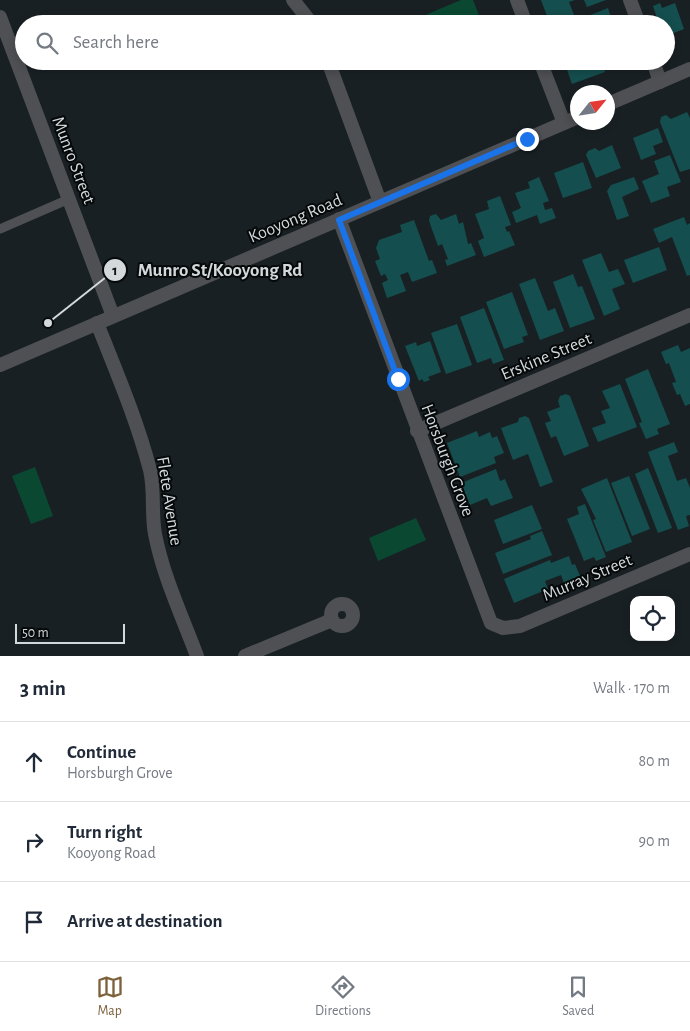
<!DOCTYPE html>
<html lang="en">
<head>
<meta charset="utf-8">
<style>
  :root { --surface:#fff; --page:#f2f2f3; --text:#1f2937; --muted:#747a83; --line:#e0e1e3; --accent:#7d613b }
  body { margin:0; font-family:"Alegreya Sans",sans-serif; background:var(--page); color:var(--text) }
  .controls { position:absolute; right:15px; bottom:15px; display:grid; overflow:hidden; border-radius:10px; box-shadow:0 2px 8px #0003 }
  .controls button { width:45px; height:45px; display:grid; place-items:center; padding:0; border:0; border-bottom:1px solid var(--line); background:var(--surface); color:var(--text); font:25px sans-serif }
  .compass { position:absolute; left:570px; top:85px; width:45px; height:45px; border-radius:50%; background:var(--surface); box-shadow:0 2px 8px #0003; rotate:60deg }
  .scale { position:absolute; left:15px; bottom:12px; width:110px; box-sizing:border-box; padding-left:5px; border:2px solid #d3d8da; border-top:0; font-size:14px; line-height:18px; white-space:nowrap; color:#d3d8da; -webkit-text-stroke:4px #06090a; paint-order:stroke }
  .stop { position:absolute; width:15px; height:15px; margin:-11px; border:4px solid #1a73e8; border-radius:50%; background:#fff }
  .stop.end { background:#1a73e8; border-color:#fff; box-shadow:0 1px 5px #0008 }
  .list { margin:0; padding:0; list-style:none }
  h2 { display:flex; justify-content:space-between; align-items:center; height:65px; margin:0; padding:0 20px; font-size:21px }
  h2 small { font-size:16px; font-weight:400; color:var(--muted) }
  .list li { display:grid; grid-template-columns:32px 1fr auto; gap:15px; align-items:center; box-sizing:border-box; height:80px; padding:0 20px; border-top:1px solid var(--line) }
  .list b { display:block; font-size:19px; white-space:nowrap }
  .list p { margin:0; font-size:16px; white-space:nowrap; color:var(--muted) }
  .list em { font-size:16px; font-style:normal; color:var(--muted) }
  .icon { flex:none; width:28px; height:28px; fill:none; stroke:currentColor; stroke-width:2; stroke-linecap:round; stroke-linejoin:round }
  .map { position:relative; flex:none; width:690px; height:656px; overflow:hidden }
  .search { position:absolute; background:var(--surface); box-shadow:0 2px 8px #0003; left:15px; right:15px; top:15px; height:55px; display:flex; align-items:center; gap:12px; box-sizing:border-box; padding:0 18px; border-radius:28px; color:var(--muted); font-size:19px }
  .sheet { height:305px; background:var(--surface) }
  nav { display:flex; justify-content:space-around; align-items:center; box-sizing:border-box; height:70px; border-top:1px solid var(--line); background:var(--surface); font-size:14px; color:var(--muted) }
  nav a { display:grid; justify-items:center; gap:2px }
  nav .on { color:var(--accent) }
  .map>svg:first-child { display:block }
</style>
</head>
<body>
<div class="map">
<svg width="690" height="656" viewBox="0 0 690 656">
  <rect width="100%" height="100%" fill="#192023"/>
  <g fill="#0a4832">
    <path d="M461,0H473L480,18L466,24H426L423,16Z"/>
    <path d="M35,467L53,516L31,524L12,476Z"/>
    <path d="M416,518L426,540L378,561L369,538Z"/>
  </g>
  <g fill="#154e4e">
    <path d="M541,0H575L569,2L576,20L584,17L586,24H550Z"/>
    <path d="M584,0H606L587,7Z"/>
    <path d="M660,3L662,8L675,3L684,29L666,36V24H659L653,6Z"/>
    <path d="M608,8L613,23L618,21L619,24H591L588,16Z"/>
    <path d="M564,61H601L605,72L572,84Z"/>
    <path d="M687,112L690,118V169L680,172L660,122L661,117L666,115L671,119Z"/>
    <path d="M658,128L663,142L653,146L656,154L641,160L633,138Z"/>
    <path d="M612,145L621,168L596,178L586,155L588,151L595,148L599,151Z"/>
    <path d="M670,155L681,182L667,187L670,196L651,203L642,181L659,174L654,161Z"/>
    <path d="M583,162L592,188L563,198L554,173Z"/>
    <path d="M539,177L549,201L543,203L545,210L552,208L556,218L540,224L537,215L516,223L512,212L521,208L515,193L530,188L528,182Z"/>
    <path d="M634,177L639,189L622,197L629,216L617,220L607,191L611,185Z"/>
    <path d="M500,196L511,225L505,227L507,232L509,231L515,245L484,257L478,241L484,238L475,214L489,209L487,201Z"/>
    <path d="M436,214L441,220L456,214L459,224L463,222L468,244L471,243L476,255L447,266L445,260L448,259L442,244L438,246L429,221L430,216Z"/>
    <path d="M684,217L687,225L690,223V275L687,276L672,237L659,243L653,229Z"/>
    <path d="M414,220L429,261L432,260L437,273L412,282L408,272L400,275L406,291L387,298L382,283L388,280L385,274L381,276L375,261L380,259L376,248L379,240L402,232L400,225Z"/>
    <path d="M659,247L667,270L633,283L624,260Z"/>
    <path d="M601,253L609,272L618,269L625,284L612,289L620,309L604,316L582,260Z"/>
    <path d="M573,274L578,287L582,286L595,319L570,328L553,282Z"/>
    <path d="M535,278L548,311L555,308L564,331L540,340L519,284Z"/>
    <path d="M512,292L528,335L522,337L524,342L504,349L486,302Z"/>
    <path d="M484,308L504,360L493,364L491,358L477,363L460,317Z"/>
    <path d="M457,324L472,365L446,374L431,333Z"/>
    <path d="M430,341L441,372L428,377L430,380L424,382L422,379L419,381L405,346L416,342L417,346Z"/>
    <path d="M678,345L681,352L690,348V404L685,406L680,394L677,395L672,383L676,382L669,363L666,364L661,352Z"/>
    <path d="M648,369L670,424L657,429L659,434L646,439L639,423L642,422L625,379Z"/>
    <path d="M620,384L637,427L598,442L592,428L606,423L601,411L610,408L602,391Z"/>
    <path d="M566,394L570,396L589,446L564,456L556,436L551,438L545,423L551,421L547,412L560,407L558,401L560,396Z"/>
    <path d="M525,416L529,418L553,482L540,487L528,454L513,460L501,428L518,422L519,418Z"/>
    <path d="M477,431L479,437L490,432L492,438L497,436L504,453L494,457L496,463L460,477L447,443Z"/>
    <path d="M674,442L678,452L668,456L677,481L686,478L690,488V515L686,516L689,526L678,530L648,452Z"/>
    <path d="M648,468L672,528L658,533L635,474Z"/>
    <path d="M496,469L500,481L505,479L513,498L491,506L487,498L470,505L461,483Z"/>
    <path d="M629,476L650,529L632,536L611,483Z"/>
    <path d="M607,478L632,542L606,552L593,520L596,519L581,489Z"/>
    <path d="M585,504L606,557L596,561L594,557L584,561L567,519L579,514L577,507Z"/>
    <path d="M532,505L542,529L503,544L494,520Z"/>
    <path d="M542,531L552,555L503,574L495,553L531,539L530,536Z"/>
    <path d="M569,556L572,565L575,564L580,576L564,583L561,575L545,581L548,589L514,603L504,579L550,560L551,563Z"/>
  </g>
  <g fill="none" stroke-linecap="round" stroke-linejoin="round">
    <path stroke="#4e5053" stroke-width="9" d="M0,229L69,199"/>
    <g stroke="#4e5053" stroke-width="14">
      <path d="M293,0L312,24"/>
      <path d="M517,0L526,24"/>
      <path d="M630,0L639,24"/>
      <path d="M0,17L113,316"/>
      <path d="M328,61L380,202"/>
      <path d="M540,61L564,123"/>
      <path d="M653,61L660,82"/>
      <path d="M339,219L491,623L503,628L520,626L690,554"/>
      <path d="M97,323C116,371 137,420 150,470C155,491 151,513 155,534C163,576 182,616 197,656"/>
      <path d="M417,431L690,315"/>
      <circle cx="342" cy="615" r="11"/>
      <path d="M245,656L332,620"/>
    </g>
    <g stroke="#4e5053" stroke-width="14">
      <path d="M608,104L690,69"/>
      <path d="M0,365L578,117"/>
    </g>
  </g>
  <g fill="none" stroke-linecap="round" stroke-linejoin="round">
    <path stroke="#1a73e8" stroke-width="6" d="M398,379L339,220L527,139"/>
  </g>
  <g text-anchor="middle" stroke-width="4" stroke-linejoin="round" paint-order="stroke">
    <g font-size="18" fill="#d3d8da" stroke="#06090a">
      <text transform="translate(74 160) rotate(69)" y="6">Munro Street</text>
      <text transform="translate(295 218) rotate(-23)" y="6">Kooyong Road</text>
      <text transform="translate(546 356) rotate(-23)" y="6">Erskine Street</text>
      <text transform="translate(448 460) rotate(69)" y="6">Horsburgh Grove</text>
      <text transform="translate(170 501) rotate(81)" y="6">Flete Avenue</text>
      <text transform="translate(587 577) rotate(-23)" y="6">Murray Street</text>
    </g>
  </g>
  <path fill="none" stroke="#d3d8da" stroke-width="2" d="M48 323L115 270"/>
  <g fill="#d3d8da" stroke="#06090a" stroke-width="2">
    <circle cx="48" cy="323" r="5"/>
    <circle cx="115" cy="270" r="12"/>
  </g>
  <g font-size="15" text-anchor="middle" font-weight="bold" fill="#111">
    <text x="115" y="275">1</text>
  </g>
  <g font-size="19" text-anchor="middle" font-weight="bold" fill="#d3d8da" stroke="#06090a" stroke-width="4" stroke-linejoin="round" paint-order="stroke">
    <text x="220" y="276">Munro St/Kooyong Rd</text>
  </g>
</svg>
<div class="controls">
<button><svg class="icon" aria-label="locate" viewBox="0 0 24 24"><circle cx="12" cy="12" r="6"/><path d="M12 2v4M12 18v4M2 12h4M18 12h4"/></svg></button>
</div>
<svg class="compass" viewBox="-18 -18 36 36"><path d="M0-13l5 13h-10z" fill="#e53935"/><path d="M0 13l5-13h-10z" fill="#747a83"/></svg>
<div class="scale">50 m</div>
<div class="stop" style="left:398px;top:379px"></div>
<div class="stop end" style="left:527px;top:139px"></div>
<div class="search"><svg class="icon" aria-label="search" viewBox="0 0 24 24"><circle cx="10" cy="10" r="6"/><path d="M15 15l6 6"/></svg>Search here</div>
</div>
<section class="sheet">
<h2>3 min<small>Walk · 170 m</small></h2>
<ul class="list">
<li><svg class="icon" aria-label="ahead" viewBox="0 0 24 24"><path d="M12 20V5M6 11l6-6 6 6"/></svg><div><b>Continue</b><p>Horsburgh Grove</p></div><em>80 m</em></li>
<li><svg class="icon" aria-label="right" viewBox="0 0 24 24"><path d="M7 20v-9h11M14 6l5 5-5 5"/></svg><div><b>Turn right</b><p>Kooyong Road</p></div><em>90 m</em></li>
<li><svg class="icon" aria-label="arrive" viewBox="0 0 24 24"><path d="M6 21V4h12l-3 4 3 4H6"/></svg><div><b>Arrive at destination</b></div></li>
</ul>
</section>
<nav>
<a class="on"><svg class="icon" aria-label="map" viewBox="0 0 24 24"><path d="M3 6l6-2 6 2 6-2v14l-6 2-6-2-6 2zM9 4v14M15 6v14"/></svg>Map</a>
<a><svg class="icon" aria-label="directions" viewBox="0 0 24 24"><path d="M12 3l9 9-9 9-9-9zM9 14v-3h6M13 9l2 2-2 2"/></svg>Directions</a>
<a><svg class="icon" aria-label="saved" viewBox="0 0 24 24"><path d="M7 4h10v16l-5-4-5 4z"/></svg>Saved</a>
</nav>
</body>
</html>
